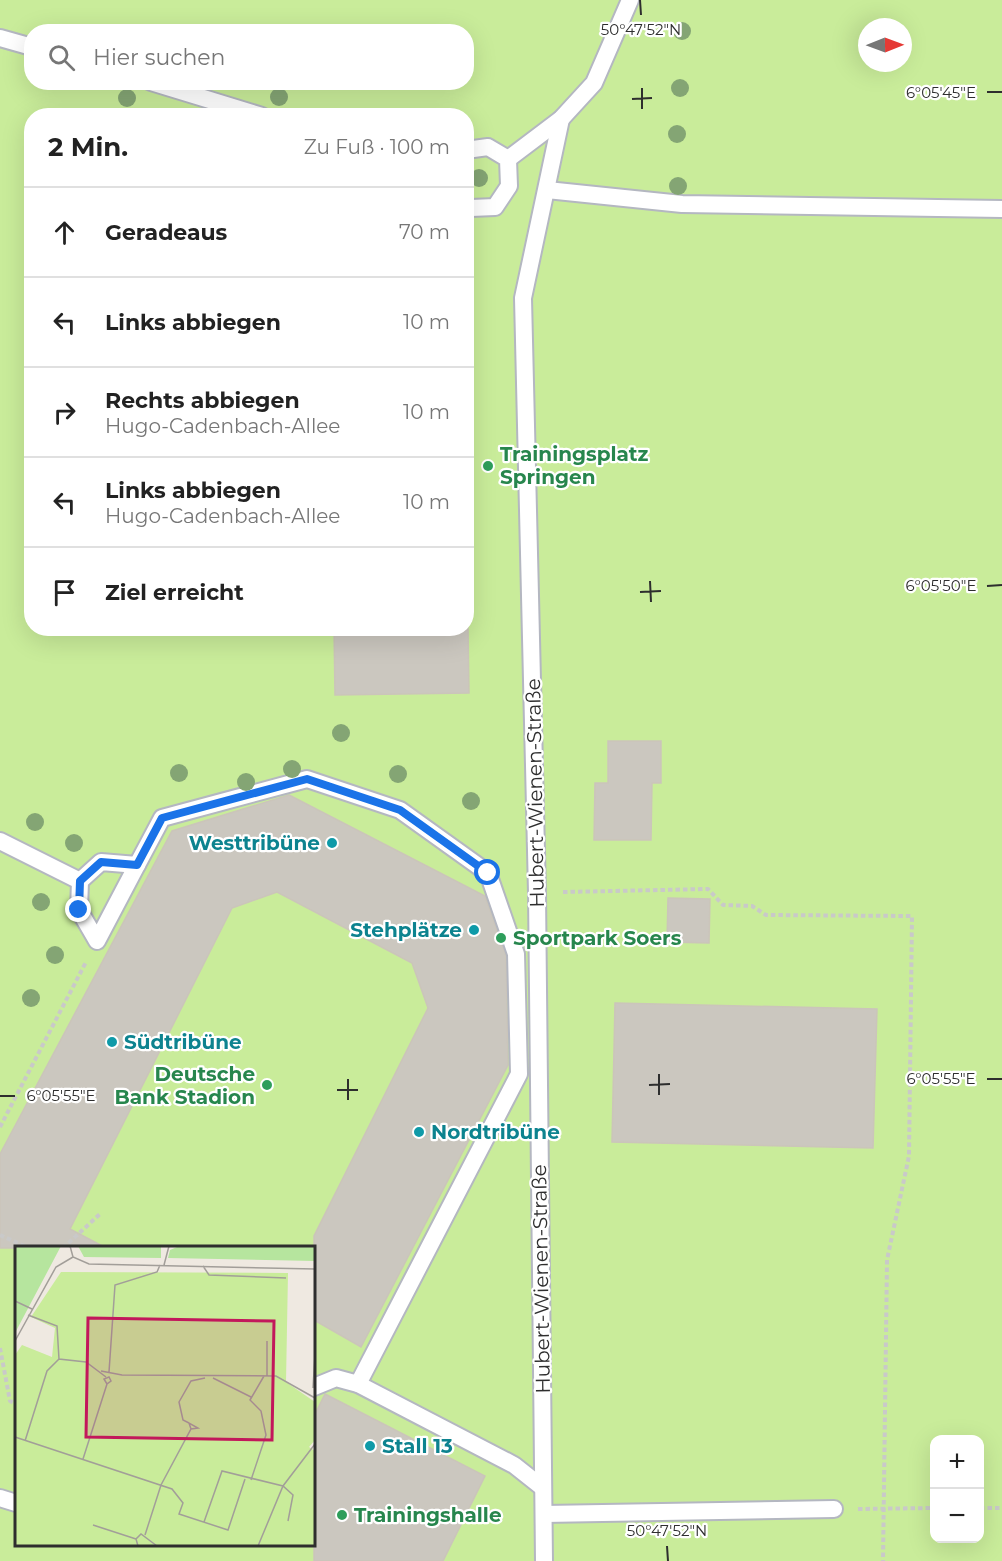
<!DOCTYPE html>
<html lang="de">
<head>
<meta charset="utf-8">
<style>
  :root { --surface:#fff; --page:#f2f2f2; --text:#222; --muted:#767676; --line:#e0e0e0 }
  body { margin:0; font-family:Montserrat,sans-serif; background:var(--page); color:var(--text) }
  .controls { position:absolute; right:18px; bottom:18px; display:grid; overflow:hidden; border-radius:12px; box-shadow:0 6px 24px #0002 }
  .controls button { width:54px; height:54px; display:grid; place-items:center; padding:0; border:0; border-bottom:2px solid var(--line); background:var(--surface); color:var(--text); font:30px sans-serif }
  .compass { position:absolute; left:858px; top:18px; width:54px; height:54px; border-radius:50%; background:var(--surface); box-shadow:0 6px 24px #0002; rotate:89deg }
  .stop { position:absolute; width:18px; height:18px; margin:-14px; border:4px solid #1a73e8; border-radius:50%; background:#fff }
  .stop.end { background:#1a73e8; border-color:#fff; box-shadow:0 2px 6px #0008 }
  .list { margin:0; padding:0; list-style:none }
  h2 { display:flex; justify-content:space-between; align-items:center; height:78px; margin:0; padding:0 24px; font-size:26px }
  h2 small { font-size:20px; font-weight:400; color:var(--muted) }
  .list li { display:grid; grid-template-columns:39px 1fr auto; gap:18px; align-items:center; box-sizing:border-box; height:90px; padding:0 24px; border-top:2px solid var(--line) }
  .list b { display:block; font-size:22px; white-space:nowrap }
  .list p { margin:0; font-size:20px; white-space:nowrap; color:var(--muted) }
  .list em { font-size:20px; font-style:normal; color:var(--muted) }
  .icon { flex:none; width:33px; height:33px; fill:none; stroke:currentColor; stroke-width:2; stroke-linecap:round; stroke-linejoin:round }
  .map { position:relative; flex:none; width:1002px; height:1561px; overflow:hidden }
  .search { position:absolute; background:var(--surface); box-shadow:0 6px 24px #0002; left:24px; top:24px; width:450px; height:66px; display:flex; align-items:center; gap:15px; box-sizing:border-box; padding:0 21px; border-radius:24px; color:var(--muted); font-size:22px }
  .panel { position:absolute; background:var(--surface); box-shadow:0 6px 24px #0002; left:24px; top:108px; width:450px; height:528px; border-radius:24px }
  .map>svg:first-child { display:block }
</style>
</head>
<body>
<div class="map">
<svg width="1002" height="1561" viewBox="0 0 1002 1561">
  <rect width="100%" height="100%" fill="#efe9e1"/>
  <path fill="#c9ec9a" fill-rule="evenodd" d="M0,0H1002V1561H0ZM867,27H903V63H867ZM32,32H466V82H32ZM32,116H466V628H32ZM16,1248H314V1544H16ZM934,1440H980V1538H934Z"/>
  <g fill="#cbc7bf" stroke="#cbc5ba" stroke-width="1.5">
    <path d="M334,628H468L469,693L335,695Z"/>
    <path d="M608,741H661V783H652L651,840H594L595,783H608Z"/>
    <path d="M289,795L485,896L506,956L508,1065L361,1347L314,1320V1236L428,1008L412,963L277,892L232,908L70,1229L106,1248H0V1154L172,831Z"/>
    <path d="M668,898L710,899L709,943L667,942Z"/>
    <path d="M615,1003L877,1009L873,1148L612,1142Z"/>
    <path d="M325,1394L485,1476L443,1561H314V1416Z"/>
  </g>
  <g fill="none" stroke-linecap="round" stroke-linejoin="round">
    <defs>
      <g id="service">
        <path d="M0,38L32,47"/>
        <path d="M151,82L262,116"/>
        <path d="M466,150L488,147L508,159L509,186L495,207L471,208L466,205"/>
        <path d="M508,159L561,119L594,83L630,0"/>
        <path d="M547,190L682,204L1002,209"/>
        <path d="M0,841L80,881"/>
        <path d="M101,862L137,865L97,941L79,910L80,881Z"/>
        <path d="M137,865L162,818L307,779L400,810L488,873L516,954L519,1074L358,1384"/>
        <path d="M314,1387L336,1378L358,1384L514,1465L543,1488"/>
        <path d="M0,1498L16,1503"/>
        <path d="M544,1514L834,1509"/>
        <path d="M544,1561L537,893L523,298L561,119"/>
      </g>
    </defs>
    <use href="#service" stroke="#b4b7c1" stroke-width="20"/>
    <g stroke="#c9c9c9" stroke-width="4" stroke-dasharray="4.5 3" stroke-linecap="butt">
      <path d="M563,892L708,889L723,905L752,906L766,915L912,916L909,1156L887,1260L883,1561"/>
      <path d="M0,1127L86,962"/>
      <path d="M0,1235L29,1248"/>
      <path d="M63,1248L100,1214"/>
      <path d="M0,1348L10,1401L16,1404"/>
      <path d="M980,1508H1002"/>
      <path d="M858,1509L934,1508"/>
    </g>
    <use href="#service" stroke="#fff" stroke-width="16"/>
  </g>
  <g fill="#84a574">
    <circle cx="682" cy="31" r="9"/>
    <circle cx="680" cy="88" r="9"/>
    <circle cx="279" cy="97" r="9"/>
    <circle cx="127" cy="98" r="9"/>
    <circle cx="677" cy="134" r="9"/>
    <circle cx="479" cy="178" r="9"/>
    <circle cx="678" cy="186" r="9"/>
    <circle cx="341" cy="733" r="9"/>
    <circle cx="292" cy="769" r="9"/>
    <circle cx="179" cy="773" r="9"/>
    <circle cx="398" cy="774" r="9"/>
    <circle cx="246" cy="782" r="9"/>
    <circle cx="471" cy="801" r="9"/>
    <circle cx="35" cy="822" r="9"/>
    <circle cx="74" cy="843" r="9"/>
    <circle cx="41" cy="902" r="9"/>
    <circle cx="55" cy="955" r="9"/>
    <circle cx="31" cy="998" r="9"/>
  </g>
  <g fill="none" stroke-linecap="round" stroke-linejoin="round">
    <path stroke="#1a73e8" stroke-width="8" d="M79,910L80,881L101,862L137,865L162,818L307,779L400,810L488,873"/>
  </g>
  <path fill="none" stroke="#2e2e2e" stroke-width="2" d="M640,0L641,15M642,88V109M987,92H1002M632,99L652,98M650,581L651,602M987,586L1002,585M640,592L661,591M659,1074V1095M348,1079V1100M987,1079H1002M649,1085L670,1084M337,1090H358M0,1096H15M667,1546L668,1561"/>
  <g fill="#2e9e5b" stroke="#fff" stroke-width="2">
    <circle cx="488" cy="466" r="6"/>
    <circle cx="501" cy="938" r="6"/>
    <circle cx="267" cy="1085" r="6"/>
    <circle cx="342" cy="1515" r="6"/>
  </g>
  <g fill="#0f9aa8" stroke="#fff" stroke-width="2">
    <circle cx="332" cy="843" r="6"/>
    <circle cx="474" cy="930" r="6"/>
    <circle cx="112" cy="1042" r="6"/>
    <circle cx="419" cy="1132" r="6"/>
    <circle cx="370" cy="1446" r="6"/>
  </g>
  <g text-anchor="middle" stroke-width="4.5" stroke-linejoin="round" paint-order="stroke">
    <g font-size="20" font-weight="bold" fill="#27864d" stroke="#fff" text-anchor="start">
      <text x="500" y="461">Trainingsplatz<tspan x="500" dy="23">Springen</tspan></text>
      <text x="513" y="945">Sportpark Soers</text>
      <text x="255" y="1081" text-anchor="end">Deutsche<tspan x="255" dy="23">Bank Stadion</tspan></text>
      <text x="354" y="1522">Trainingshalle</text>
    </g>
    <g font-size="20" fill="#2e2e2e" stroke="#fff">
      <text transform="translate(535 793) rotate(-91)" y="7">Hubert-Wienen-Straße</text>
      <text transform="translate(541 1279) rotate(-91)" y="7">Hubert-Wienen-Straße</text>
    </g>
    <g font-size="20" font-weight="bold" fill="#0d838f" stroke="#fff" text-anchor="start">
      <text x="320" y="850" text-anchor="end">Westtribüne</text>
      <text x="462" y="937" text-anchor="end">Stehplätze</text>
      <text x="124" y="1049">Südtribüne</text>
      <text x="431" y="1139">Nordtribüne</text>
      <text x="382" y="1453">Stall 13</text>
    </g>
  </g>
  <g transform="translate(15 1246)">
    <rect width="300" height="300" fill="#efe9e1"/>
    <path d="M0,0H46L0,87ZM63,0H146V12L69,11ZM300,0V15L153,12L155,4L162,1Z" fill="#b6e59e"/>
    <path d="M46,26L273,27L271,136L300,156V194L294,201L300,205V300H0V109L7,99L37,111L40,82L16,71Z" fill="#c9ec9a"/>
    <path fill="none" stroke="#a29e99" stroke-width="1.5" d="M55,0L58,11L74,18L300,23M149,19L154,0M188,20L194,29L271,32M0,55L17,63M13,69L42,80L44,113L71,116L91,131M0,95L41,21L58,11M252,95V130M86,125L107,129L261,130L300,152M94,126L100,39L142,26L145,19M198,132L236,151M298,142L300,109M174,177L168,174L164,156L176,135L190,132M0,191L157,243L168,257L164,268L213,284L230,233M10,195L32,125L44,113M68,213L92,138L96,135L94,131L89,133L92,138M236,234L251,189L246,165L235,154L249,130M189,276L207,225L268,240L278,249L273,275M78,279L121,293M130,289L146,239L176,183L183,182L174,177L176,183M123,300L121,293L126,288L142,300M243,300L268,240L300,198"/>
    <path fill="#c2185b" fill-opacity="0.15" stroke="#c2185b" stroke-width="3" d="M73,72L259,75L257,194L71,191Z"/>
    <rect width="300" height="300" fill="none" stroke="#2e2e2e" stroke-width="3"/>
  </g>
  <g font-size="15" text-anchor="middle" fill="#2e2e2e" stroke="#fff" stroke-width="4.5" stroke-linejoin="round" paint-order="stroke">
    <text x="641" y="35">50°47'52"N</text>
    <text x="941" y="98">6°05'45"E</text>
    <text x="941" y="591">6°05'50"E</text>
    <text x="941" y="1084">6°05'55"E</text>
    <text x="61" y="1101">6°05'55"E</text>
    <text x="667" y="1536">50°47'52"N</text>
  </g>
</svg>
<div class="controls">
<button>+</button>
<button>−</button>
</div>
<svg class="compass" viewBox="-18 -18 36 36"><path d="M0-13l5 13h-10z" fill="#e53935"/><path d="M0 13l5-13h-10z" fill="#767676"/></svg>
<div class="stop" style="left:488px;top:873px"></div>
<div class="stop end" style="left:79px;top:910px"></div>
<div class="search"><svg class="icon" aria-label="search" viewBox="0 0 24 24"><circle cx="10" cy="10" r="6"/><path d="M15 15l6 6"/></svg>Hier suchen</div>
<section class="panel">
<h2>2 Min.<small>Zu Fuß · 100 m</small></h2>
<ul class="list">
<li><svg class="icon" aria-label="ahead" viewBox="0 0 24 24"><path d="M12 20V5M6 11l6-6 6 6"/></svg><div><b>Geradeaus</b></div><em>70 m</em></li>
<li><svg class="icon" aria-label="left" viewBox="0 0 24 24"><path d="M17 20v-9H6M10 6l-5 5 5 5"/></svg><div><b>Links abbiegen</b></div><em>10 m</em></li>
<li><svg class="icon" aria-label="right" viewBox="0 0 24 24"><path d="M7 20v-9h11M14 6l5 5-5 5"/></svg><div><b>Rechts abbiegen</b><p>Hugo-Cadenbach-Allee</p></div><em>10 m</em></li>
<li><svg class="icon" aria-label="left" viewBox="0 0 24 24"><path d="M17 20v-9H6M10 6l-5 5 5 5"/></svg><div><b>Links abbiegen</b><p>Hugo-Cadenbach-Allee</p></div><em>10 m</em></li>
<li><svg class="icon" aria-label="arrive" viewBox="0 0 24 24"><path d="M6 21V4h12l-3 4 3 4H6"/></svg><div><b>Ziel erreicht</b></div></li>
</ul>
</section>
</div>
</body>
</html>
